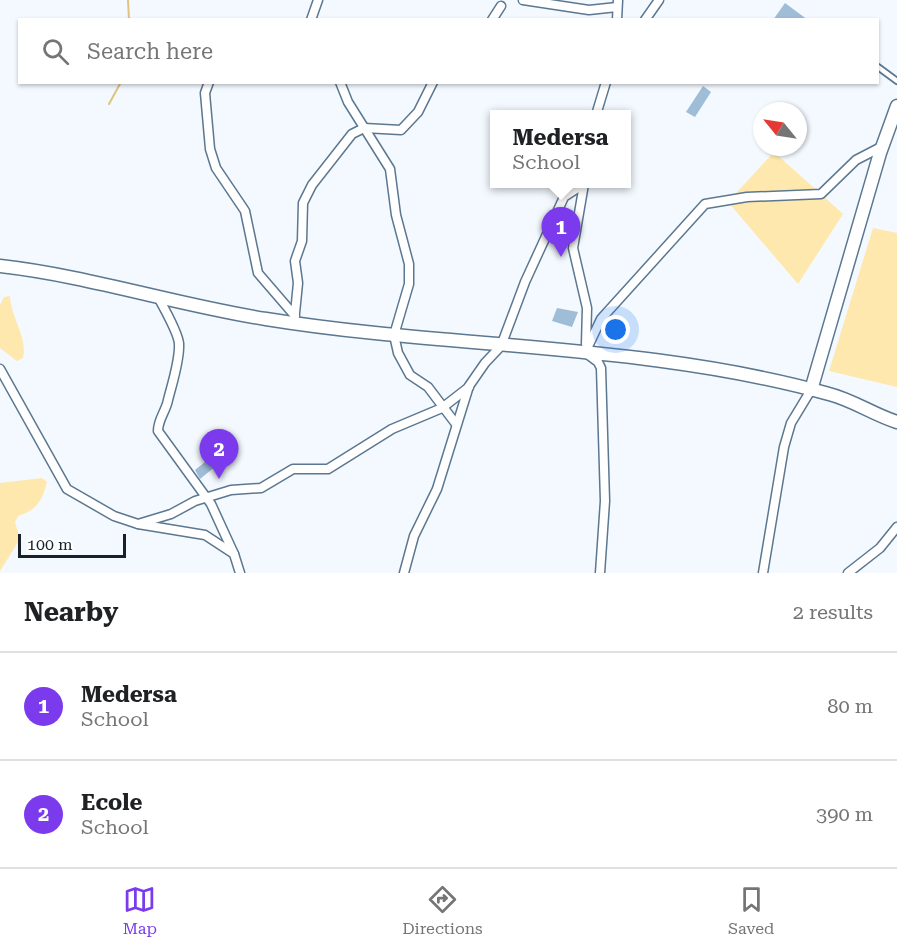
<!DOCTYPE html>
<html lang="en">
<head>
<meta charset="utf-8">
<style>
  :root { --surface:#fff; --page:#f2f2f2; --text:#202124; --muted:#757577; --line:#e0e0e0; --accent:#7c3aed }
  body { margin:0; font-family:"Roboto Serif",serif; background:var(--page); color:var(--text) }
  .compass { position:absolute; left:753px; top:102px; width:54px; height:54px; border-radius:50%; background:var(--surface); box-shadow:0 2px 4px #0004; rotate:300deg }
  .scale { position:absolute; left:18px; bottom:15px; width:108px; box-sizing:border-box; padding-left:6px; border:3px solid #16212b; border-top:0; font-size:16px; line-height:21px; white-space:nowrap; color:#16212b; -webkit-text-stroke:4px #fff; paint-order:stroke }
  .you { position:absolute; left:616px; top:330px; width:21px; height:21px; margin:-15px; border:4px solid #fff; border-radius:50%; background:#1a73e8; box-shadow:0 0 0 9px #1a73e833 }
  .badge { display:grid; place-items:center; width:39px; height:39px; border-radius:50%; background:var(--accent); color:#fff; font-size:20px; font-weight:700 }
  .pin { position:absolute; translate:-50% -50px; filter:drop-shadow(0 2px 3px #0008) }
  .pin::after { content:''; position:absolute; top:32px; width:21px; height:18px; background:inherit; clip-path:polygon(0 0,100% 0,50% 100%) }
  .popup { position:absolute; left:490px; top:110px; width:141px; height:78px; box-sizing:border-box; display:grid; place-content:center; border-radius:0px; background:var(--surface); filter:drop-shadow(0 2px 4px #0005); font-size:20px; white-space:nowrap; color:var(--muted) }
  .popup b { font-size:22px; color:var(--text) }
  .popup::after { content:''; position:absolute; left:50%; top:100%; margin-left:-12px; border:12px solid transparent; border-top-color:var(--surface) }
  .list { margin:0; padding:0; list-style:none }
  h2 { display:flex; justify-content:space-between; align-items:center; height:78px; margin:0; padding:0 24px; font-size:26px }
  h2 small { font-size:20px; font-weight:400; color:var(--muted) }
  .list li { display:grid; grid-template-columns:39px 1fr auto; gap:18px; align-items:center; box-sizing:border-box; height:108px; padding:0 24px; border-top:2px solid var(--line) }
  .list b { display:block; font-size:22px; white-space:nowrap }
  .list p { margin:0; font-size:20px; white-space:nowrap; color:var(--muted) }
  .list em { font-size:20px; font-style:normal; color:var(--muted) }
  .icon { flex:none; width:33px; height:33px; fill:none; stroke:currentColor; stroke-width:2; stroke-linecap:round; stroke-linejoin:round }
  .map { position:relative; flex:none; width:897px; height:573px; overflow:hidden }
  .search { position:absolute; background:var(--surface); box-shadow:0 2px 4px #0004; left:18px; right:18px; top:18px; height:66px; display:flex; align-items:center; gap:15px; box-sizing:border-box; padding:0 21px; border-radius:0px; color:var(--muted); font-size:22px }
  .sheet { height:294px; background:var(--surface) }
  nav { display:flex; justify-content:space-around; align-items:center; box-sizing:border-box; height:84px; border-top:2px solid var(--line); background:var(--surface); font-size:16px; color:var(--muted) }
  nav a { display:grid; justify-items:center; gap:3px }
  nav .on { color:var(--accent) }
  .map>svg:first-child { display:block }
</style>
</head>
<body>
<div class="map">
<svg width="897" height="573" viewBox="0 0 897 573">
  <rect width="100%" height="100%" fill="#f3f9ff"/>
  <g fill="#fee8ad">
    <path d="M774,152L843,214L798,284L728,202Z"/>
    <path d="M873,228L897,233V387L829,371Z"/>
    <path d="M10,296C11,318 28,338 23,358L17,361L0,348V305L4,297Z"/>
    <path d="M42,478L47,482C42,501 37,510 18,516L15,522L20,539L0,571V483Z"/>
  </g>
  <g fill="none" stroke-linecap="round" stroke-linejoin="round">
    <g stroke="#dfc480" stroke-width="2">
      <path d="M128,0L129,20"/>
      <path d="M109,104L121,82"/>
    </g>
  </g>
  <g fill="#9fbdd7">
    <path d="M785,3L808,20H773Z"/>
    <path d="M703,86L711,92L695,117L686,112Z"/>
    <path d="M557,308L578,312L572,327L552,321Z"/>
    <path d="M221,449L227,457L200,479L195,470Z"/>
  </g>
  <g fill="none" stroke-linecap="round" stroke-linejoin="round">
    <defs>
      <path id="lane" d="M878,67L897,81"/>
      <g id="street">
        <path d="M523,0L589,10L617,7"/>
        <path d="M311,20L318,0"/>
        <path d="M492,20L501,6"/>
        <path d="M617,20L618,0"/>
        <path d="M645,20L659,0"/>
        <path d="M209,82L205,93L210,149L216,168L245,211L258,273L295,316"/>
        <path d="M340,82L348,102L390,169L396,215L409,264V284L394,335L398,353L410,375L428,387L456,424"/>
        <path d="M596,115L606,82"/>
        <path d="M584,184L573,248L587,308L586,344"/>
        <path d="M158,297C163,306 179,335 179,344C180,360 172,384 168,400C166,411 158,419 158,431L211,504L234,554"/>
        <path d="M295,313L298,283L295,261L302,241L303,203L312,185L352,134L364,128L401,130L418,112L433,82"/>
        <path d="M585,353L601,319L705,204L747,197L821,194L856,160L883,146"/>
        <path d="M586,353L598,362L601,368L605,501L600,573"/>
        <path d="M0,369L67,489L114,516L138,524L205,535L234,554L240,573"/>
        <path d="M138,524L171,514L195,501L231,490L261,488L293,469H328L392,429L442,408L469,387"/>
        <path d="M404,573L414,536L437,489L469,386L485,363L501,346L525,282L564,197L584,184"/>
        <path d="M763,573L784,447L791,423L811,390"/>
        <path d="M848,573L880,548L897,527"/>
      </g>
      <g id="secondary">
        <path d="M0,266C89,276 177,305 266,319C452,349 646,343 829,394C853,400 874,415 897,422"/>
        <path d="M811,390L880,153L897,106"/>
      </g>
    </defs>
    <use href="#lane" stroke="#5c7790" stroke-width="8"/>
    <use href="#street" stroke="#5c7790" stroke-width="11"/>
    <use href="#secondary" stroke="#5c7790" stroke-width="15"/>
    <use href="#lane" stroke="#fff" stroke-width="4.5"/>
    <use href="#street" stroke="#fff" stroke-width="8"/>
    <use href="#secondary" stroke="#fff" stroke-width="12"/>
  </g>
</svg>
<svg class="compass" viewBox="-18 -18 36 36"><path d="M0-13l5 13h-10z" fill="#e53935"/><path d="M0 13l5-13h-10z" fill="#757577"/></svg>
<div class="scale">100 m</div>
<div class="you"></div>
<div class="pin badge" style="left:561px;top:257px">1</div>
<div class="popup"><b>Medersa</b>School</div>
<div class="pin badge" style="left:219px;top:479px">2</div>
<div class="search"><svg class="icon" aria-label="search" viewBox="0 0 24 24"><circle cx="10" cy="10" r="6"/><path d="M15 15l6 6"/></svg>Search here</div>
</div>
<section class="sheet">
<h2>Nearby<small>2 results</small></h2>
<ul class="list">
<li><span class="badge">1</span><div><b>Medersa</b><p>School</p></div><em>80 m</em></li>
<li><span class="badge">2</span><div><b>Ecole</b><p>School</p></div><em>390 m</em></li>
</ul>
</section>
<nav>
<a class="on"><svg class="icon" aria-label="map" viewBox="0 0 24 24"><path d="M3 6l6-2 6 2 6-2v14l-6 2-6-2-6 2zM9 4v14M15 6v14"/></svg>Map</a>
<a><svg class="icon" aria-label="directions" viewBox="0 0 24 24"><path d="M12 3l9 9-9 9-9-9zM9 14v-3h6M13 9l2 2-2 2"/></svg>Directions</a>
<a><svg class="icon" aria-label="saved" viewBox="0 0 24 24"><path d="M7 4h10v16l-5-4-5 4z"/></svg>Saved</a>
</nav>
</body>
</html>
